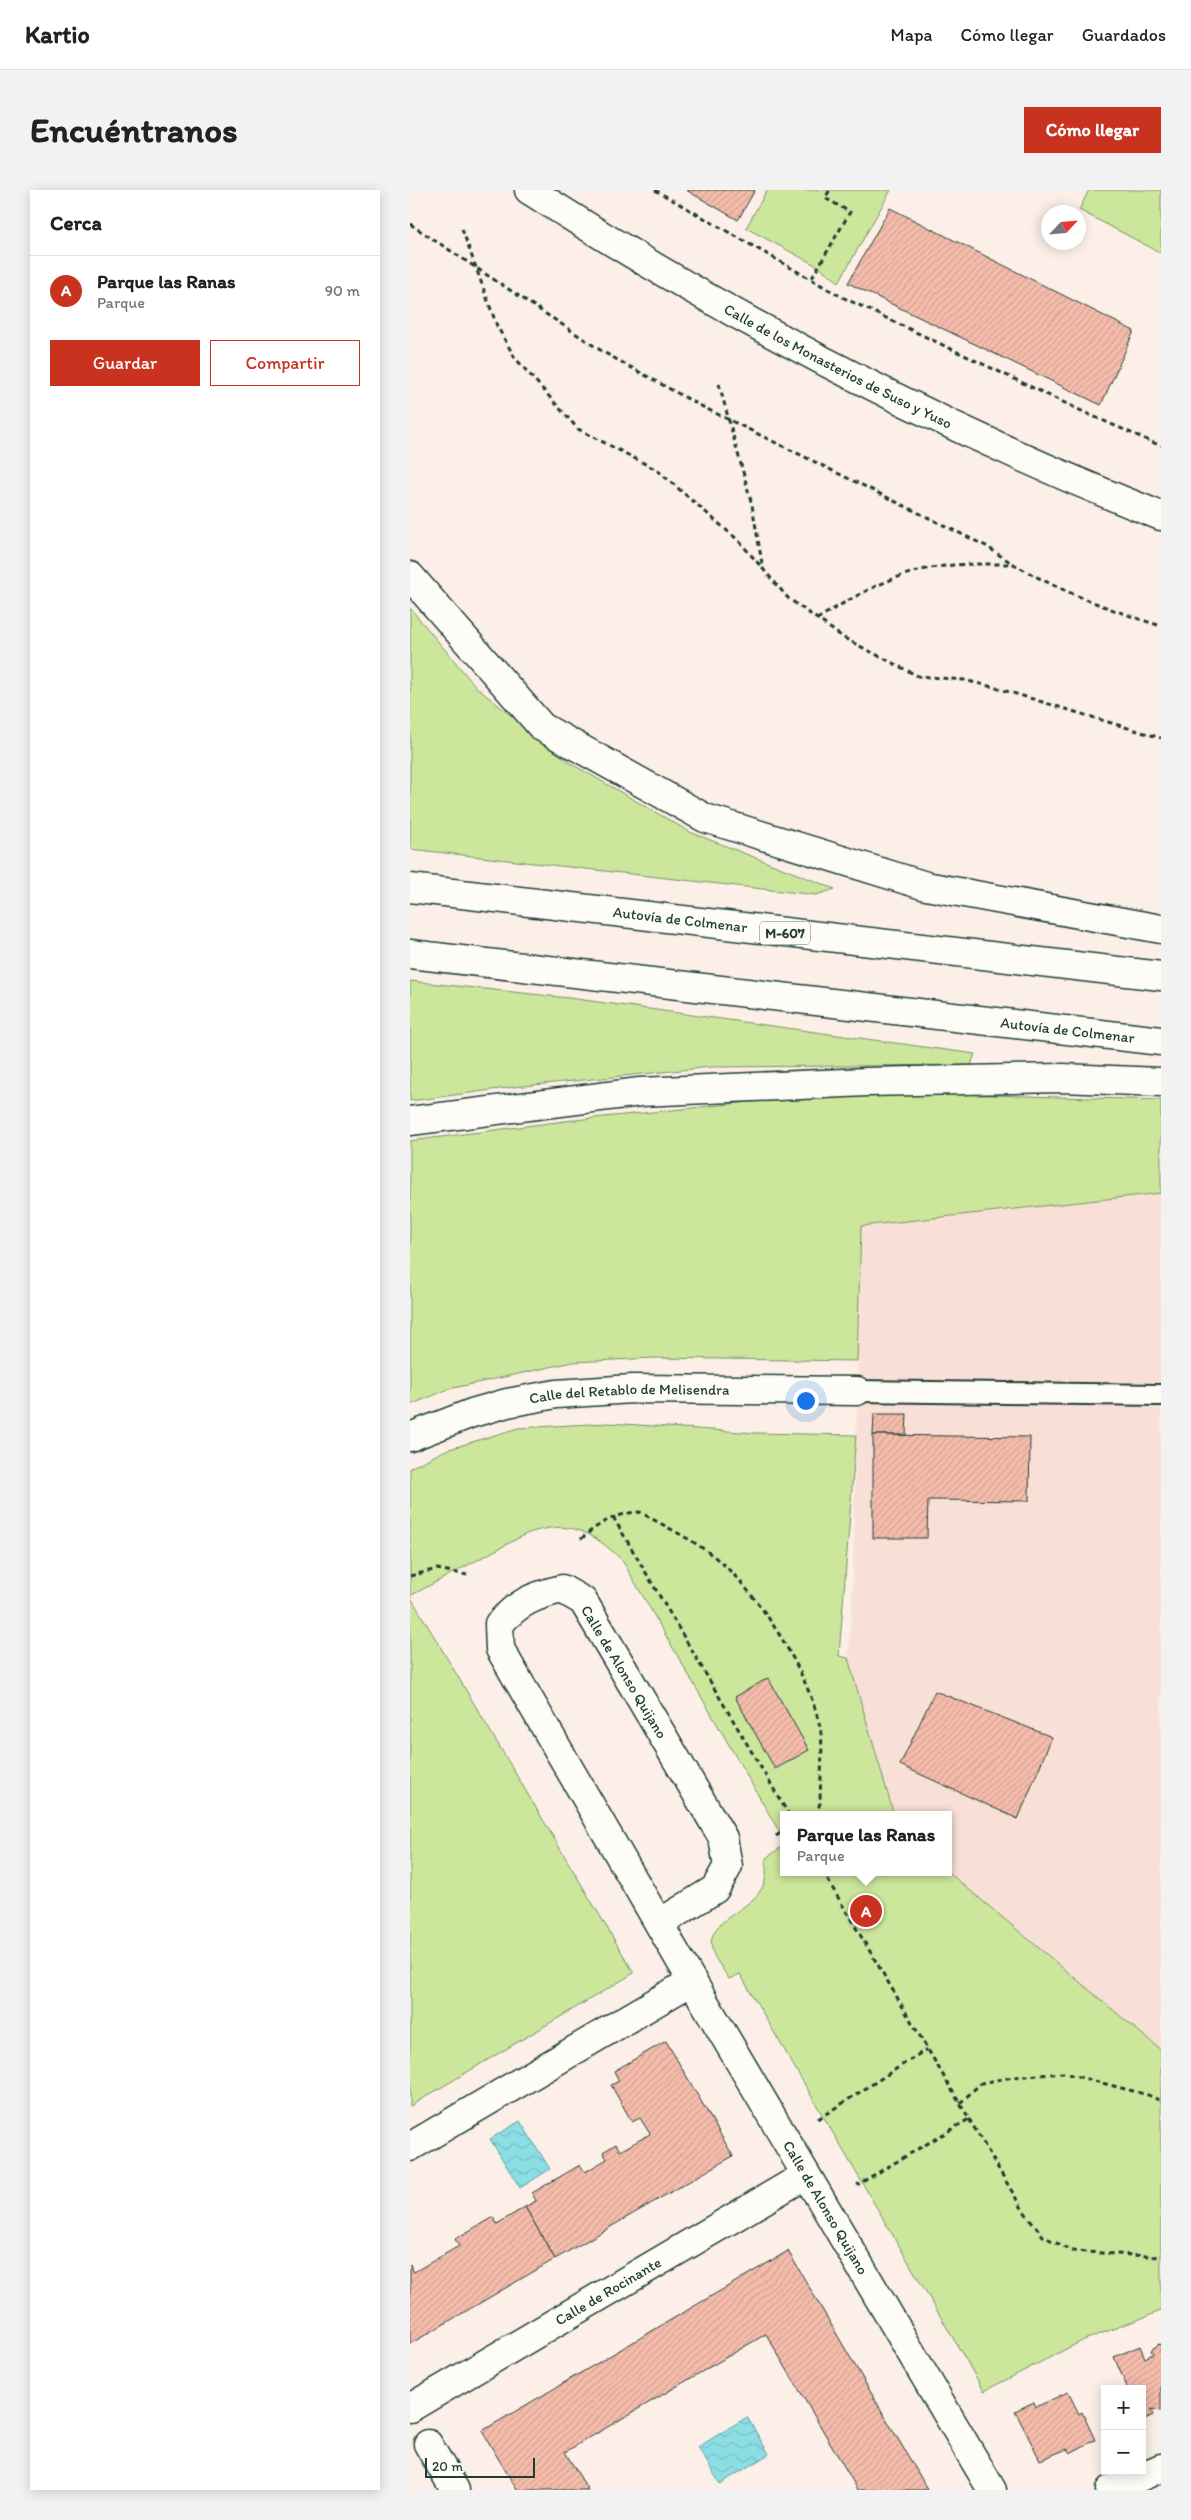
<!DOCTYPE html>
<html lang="es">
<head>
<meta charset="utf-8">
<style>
  :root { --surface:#fff; --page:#f2f2f2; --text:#222; --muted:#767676; --line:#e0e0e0; --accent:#c8321e }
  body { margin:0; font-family:Itim,sans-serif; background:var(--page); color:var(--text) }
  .controls { position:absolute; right:15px; bottom:15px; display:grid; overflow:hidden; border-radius:0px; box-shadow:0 2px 12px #0003 }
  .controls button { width:45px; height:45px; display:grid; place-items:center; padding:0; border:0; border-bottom:1px solid var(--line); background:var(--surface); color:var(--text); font:25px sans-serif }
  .compass { position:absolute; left:631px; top:15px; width:45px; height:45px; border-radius:50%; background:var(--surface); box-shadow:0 2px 12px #0003; rotate:64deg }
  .scale { position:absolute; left:15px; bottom:12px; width:110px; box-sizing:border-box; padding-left:5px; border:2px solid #1f3d34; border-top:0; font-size:14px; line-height:18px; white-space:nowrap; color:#1f3d34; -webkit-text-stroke:4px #fdfcf7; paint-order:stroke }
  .you { position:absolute; left:395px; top:1210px; width:18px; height:18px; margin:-12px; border:4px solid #fff; border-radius:50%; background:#1a73e8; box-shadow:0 0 0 8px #1a73e833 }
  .badge { display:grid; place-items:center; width:32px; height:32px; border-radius:50%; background:var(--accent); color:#fff; font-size:16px; font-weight:700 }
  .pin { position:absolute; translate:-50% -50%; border:2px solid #fff; box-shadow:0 1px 5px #0006 }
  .popup { position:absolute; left:370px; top:1621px; width:172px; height:65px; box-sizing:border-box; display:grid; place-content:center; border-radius:0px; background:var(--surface); filter:drop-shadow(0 1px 4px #0005); font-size:16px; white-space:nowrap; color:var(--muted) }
  .popup b { font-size:19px; color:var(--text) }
  .popup::after { content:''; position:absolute; left:50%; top:100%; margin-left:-10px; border:10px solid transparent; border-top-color:var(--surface) }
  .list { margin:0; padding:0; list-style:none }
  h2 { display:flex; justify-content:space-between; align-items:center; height:65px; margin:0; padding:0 20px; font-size:21px }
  h2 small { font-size:16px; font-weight:400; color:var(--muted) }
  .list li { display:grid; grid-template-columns:32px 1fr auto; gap:15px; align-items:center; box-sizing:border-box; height:70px; padding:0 20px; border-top:1px solid var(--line) }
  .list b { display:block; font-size:19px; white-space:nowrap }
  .list p { margin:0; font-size:16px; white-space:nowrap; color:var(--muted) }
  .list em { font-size:16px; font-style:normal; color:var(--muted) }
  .actions { display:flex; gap:10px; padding:15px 20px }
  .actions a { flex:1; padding:11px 0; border:1px solid var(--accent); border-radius:0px; text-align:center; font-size:18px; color:var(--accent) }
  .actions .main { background:var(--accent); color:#fff }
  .map { position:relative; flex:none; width:751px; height:2300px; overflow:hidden; border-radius:0px }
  header { display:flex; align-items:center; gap:30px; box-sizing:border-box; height:70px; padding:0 25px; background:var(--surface); border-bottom:1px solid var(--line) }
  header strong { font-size:24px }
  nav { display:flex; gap:28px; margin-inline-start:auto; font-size:18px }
  .intro { display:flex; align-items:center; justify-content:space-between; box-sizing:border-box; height:120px; padding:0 30px }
  h1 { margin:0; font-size:35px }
  .button { padding:12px 22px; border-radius:0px; background:var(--accent); color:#fff; font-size:18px; font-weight:700 }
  main { display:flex; gap:30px; padding:0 30px }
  aside { flex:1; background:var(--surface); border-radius:0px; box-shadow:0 2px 12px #0003 }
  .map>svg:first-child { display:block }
</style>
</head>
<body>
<header>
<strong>Kartio</strong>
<nav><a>Mapa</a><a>Cómo llegar</a><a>Guardados</a></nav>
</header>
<div class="intro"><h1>Encuéntranos</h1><a class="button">Cómo llegar</a></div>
<main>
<aside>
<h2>Cerca<small></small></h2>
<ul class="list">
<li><span class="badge">A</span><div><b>Parque las Ranas</b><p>Parque</p></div><em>90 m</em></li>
</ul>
<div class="actions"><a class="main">Guardar</a><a>Compartir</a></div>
</aside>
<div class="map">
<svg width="751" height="2300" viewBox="0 0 751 2300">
  <defs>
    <pattern id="water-waves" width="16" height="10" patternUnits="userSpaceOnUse" patternTransform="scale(1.25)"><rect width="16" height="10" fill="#8cdee5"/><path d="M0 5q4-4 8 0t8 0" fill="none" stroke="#78bfc5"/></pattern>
    <pattern id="building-hatch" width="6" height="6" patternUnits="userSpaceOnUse" patternTransform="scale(1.25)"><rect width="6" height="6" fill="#f5bcab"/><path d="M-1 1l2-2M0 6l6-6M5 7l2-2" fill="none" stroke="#d2a294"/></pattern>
  </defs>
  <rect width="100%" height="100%" fill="#fbefe8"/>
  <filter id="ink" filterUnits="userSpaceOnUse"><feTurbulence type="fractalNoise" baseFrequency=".02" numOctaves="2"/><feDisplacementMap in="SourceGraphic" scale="10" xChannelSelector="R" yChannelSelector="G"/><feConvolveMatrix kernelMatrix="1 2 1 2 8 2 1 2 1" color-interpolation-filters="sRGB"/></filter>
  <g filter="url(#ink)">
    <path fill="#f9e0d6" d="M751,1003V1860L538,1682V1625H484L438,1468L442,1419L451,1036Z"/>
    <g fill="#cce69c" stroke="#769268">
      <path d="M357,0H481L429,92L409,77L336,38Z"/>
      <path d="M679,0H751V63L669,20Z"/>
      <path d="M0,418L67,498L160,573L280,642L425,699L406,705L0,659Z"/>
      <path d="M0,791L159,808L565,864L561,875L301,877L104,897L0,911Z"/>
      <path d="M512,903L751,910V1003L451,1036L447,1171L244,1168L163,1172L39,1199L0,1215V951L155,931L340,912Z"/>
      <path d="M199,1233L346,1243L446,1245L429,1466L438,1468L484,1625H374L373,1648L212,1370C180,1340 159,1329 116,1344L0,1406L224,1783L0,1916V1278L36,1260L108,1238Z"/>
      <path d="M373,1656L374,1682H538L751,1860V2121L674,2150L574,2201L330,1784L319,1789C314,1780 304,1769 302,1759C295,1728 343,1722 354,1694C357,1686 356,1676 356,1668Z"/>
    </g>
    <g fill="url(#water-waves)" stroke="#609e9e">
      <path d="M110,1931L140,1979L110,1998L80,1949Z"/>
      <path d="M337,2227L359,2264L310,2294L288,2257Z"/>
    </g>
    <g fill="url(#building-hatch)" stroke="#1f3d34">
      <path d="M276,0H345L328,30Z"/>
      <path d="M480,18L724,141L691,215L438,93Z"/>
      <path d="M464,1224H497L496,1245H463Z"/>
      <path d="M463,1245L620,1247L619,1311L518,1310L517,1348H463Z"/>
      <path d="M358,1488L399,1560L365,1579L325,1507Z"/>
      <path d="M525,1501L642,1547L608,1629L490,1575Z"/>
      <path d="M256,1851L323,1966L145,2069L115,2017L126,2011L122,2003L170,1975L175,1982L197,1969L193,1962L206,1954L210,1961L240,1944L230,1928L222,1932L201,1895L209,1891L204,1881Z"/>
      <path d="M115,2017L145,2069L0,2154V2075L4,2082L49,2056L45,2049L83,2027L87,2034Z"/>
      <path d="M378,2061L518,2300H448L356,2144L155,2262L178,2300H107L72,2241Z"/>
      <path d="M749,2154L751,2155V2221L741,2219L744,2225L732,2230V2199H718L704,2167L730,2156L735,2168L743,2164L741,2160Z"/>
      <path d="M658,2202L669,2224L672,2222L685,2250L660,2263L657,2259L630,2270L605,2221L624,2212L626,2217Z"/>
    </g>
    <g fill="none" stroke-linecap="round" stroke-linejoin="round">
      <defs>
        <path id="service" d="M447,1201L751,1205"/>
        <g id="pedestrian">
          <path d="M0,1957L282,1791"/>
          <path d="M18,2254L45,2300"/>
        </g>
        <g id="minor">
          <path id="s1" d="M119,0C319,128 530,238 751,326"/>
          <path id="s2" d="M0,1247L62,1223L97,1213L146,1204L222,1199L447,1201"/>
          <path id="s3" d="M250,1733L305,1699L318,1676L313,1648L173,1411L152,1399C123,1406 109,1412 89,1434L90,1459L282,1791L582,2300"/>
          <path id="s4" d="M0,2218L396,1985"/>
          <path d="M700,2300L751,2278"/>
        </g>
        <g id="motorway">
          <path d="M0,386L132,537L295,628L516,696L751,739"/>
          <path id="s5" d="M0,698L751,786"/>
          <path id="s6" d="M0,764L751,851"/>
          <path d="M0,931L230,902L457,892L652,888L751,892"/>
        </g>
      </defs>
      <use href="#service" stroke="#1f3d34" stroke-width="24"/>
      <use href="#pedestrian" stroke="#1f3d34" stroke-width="31"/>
      <use href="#minor" stroke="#1f3d34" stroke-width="31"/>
      <use href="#motorway" stroke="#1f3d34" stroke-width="31"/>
      <g stroke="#1f3d34" stroke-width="3" stroke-dasharray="5 4" stroke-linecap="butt">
        <path d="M245,0L432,107L678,224L751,256"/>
        <path d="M0,34L195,163L289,215L578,357C625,392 694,418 751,436"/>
        <path d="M52,39L87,136L105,168L168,239L247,280L329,351L378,408L434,448L508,486L554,490L583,497L751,548"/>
        <path d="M402,88L440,22L415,8L420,0"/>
        <path d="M309,194L342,315L353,379"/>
        <path d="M407,429C440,409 473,389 512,380C540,373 572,374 601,374"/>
        <path d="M203,1327L379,1625"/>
        <path d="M171,1349C189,1333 206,1323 230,1322C254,1336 280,1348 302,1365C346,1398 399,1483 410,1537C414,1554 410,1593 410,1613L406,1625"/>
        <path d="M0,1386L27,1379L57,1385"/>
        <path d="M366,1646L374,1641"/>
        <path d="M413,1682L559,1929L447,1995"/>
        <path d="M550,1913L571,1893L603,1887L654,1883L738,1905L751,1911"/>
        <path d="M408,1929L517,1859"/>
        <path d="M559,1929L613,2020L633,2046L662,2061L751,2067"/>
      </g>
      <use href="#service" stroke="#fdfcf7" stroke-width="20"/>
      <use href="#pedestrian" stroke="#fdfcf7" stroke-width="28"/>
      <use href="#minor" stroke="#fdfcf7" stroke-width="28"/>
      <use href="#motorway" stroke="#fdfcf7" stroke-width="28"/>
    </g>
  </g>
  <g text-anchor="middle" stroke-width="5" stroke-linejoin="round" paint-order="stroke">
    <rect fill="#fdfcf7" stroke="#62766e" stroke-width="1" x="350" y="731.5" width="50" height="23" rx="4"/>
    <g font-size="14" font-weight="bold" fill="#1f3d34">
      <text x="375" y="748">M-607</text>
    </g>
    <g font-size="15" fill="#1f3d34" stroke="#fdfcf7">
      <text dy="5" stroke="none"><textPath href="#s1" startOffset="356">Calle de los Monasterios de Suso y Yuso</textPath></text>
      <text dy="5" stroke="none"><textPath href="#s5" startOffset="272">Autovía de Colmenar</textPath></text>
      <text dy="5" stroke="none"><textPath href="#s6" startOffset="662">Autovía de Colmenar</textPath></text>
      <text dy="5" stroke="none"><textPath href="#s2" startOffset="226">Calle del Retablo de Melisendra</textPath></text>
      <text transform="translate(214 1482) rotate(59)" y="5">Calle de Alonso Quijano</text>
      <text dy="5" stroke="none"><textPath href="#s3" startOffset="1164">Calle de Alonso Quijano</textPath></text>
      <text dy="5" stroke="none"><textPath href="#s4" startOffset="230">Calle de Rocinante</textPath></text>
    </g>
  </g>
</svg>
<div class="controls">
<button>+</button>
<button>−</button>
</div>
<svg class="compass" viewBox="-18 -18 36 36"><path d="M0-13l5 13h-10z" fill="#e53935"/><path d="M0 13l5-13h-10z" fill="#767676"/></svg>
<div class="scale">20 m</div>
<div class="you"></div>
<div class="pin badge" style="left:456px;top:1721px">A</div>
<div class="popup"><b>Parque las Ranas</b>Parque</div>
</div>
</main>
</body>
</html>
